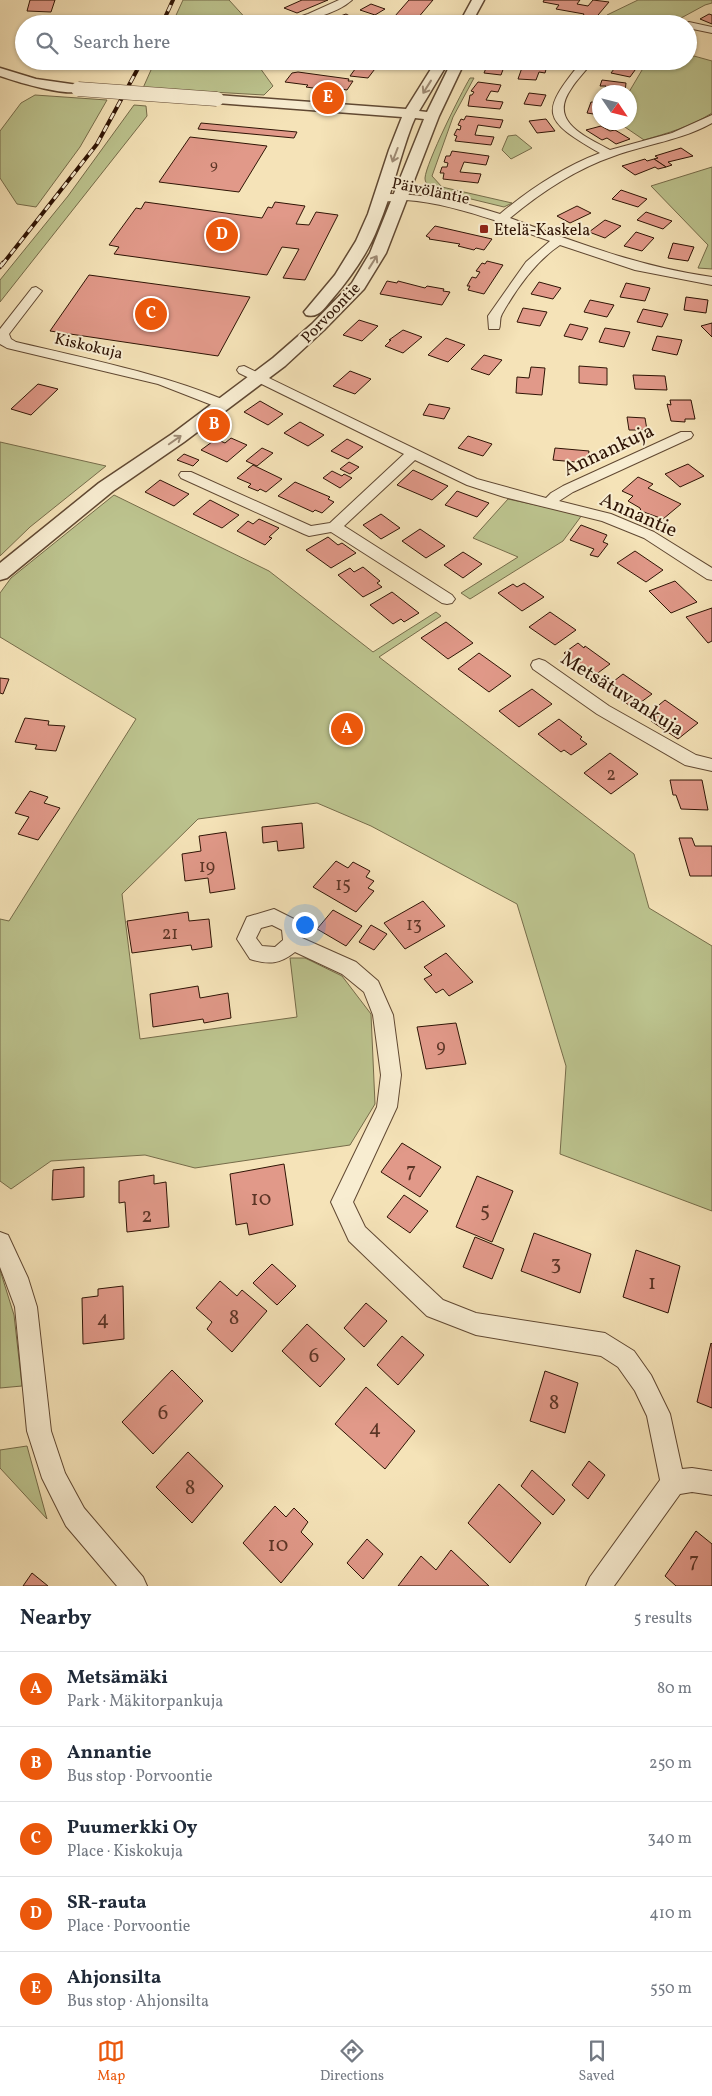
<!DOCTYPE html>
<html lang="en">
<head>
<meta charset="utf-8">
<style>
  :root { --surface:#fff; --page:#f6f6f7; --text:#1f2937; --muted:#747a83; --line:#e0e1e3; --accent:#ea580c }
  body { margin:0; font-family:Vollkorn,serif; background:var(--page); color:var(--text) }
  .compass { position:absolute; left:592px; top:85px; width:45px; height:45px; border-radius:50%; background:var(--surface); box-shadow:0 1px 4px #0004; rotate:125deg }
  .you { position:absolute; left:304px; top:924px; width:18px; height:18px; margin:-12px; border:4px solid #fff; border-radius:50%; background:#1a73e8; box-shadow:0 0 0 8px #1a73e833 }
  .badge { display:grid; place-items:center; width:32px; height:32px; border-radius:50%; background:var(--accent); color:#fff; font-size:16px; font-weight:700 }
  .pin { position:absolute; translate:-50% -50%; border:2px solid #fff; box-shadow:0 1px 5px #0006 }
  .list { margin:0; padding:0; list-style:none }
  h2 { display:flex; justify-content:space-between; align-items:center; height:65px; margin:0; padding:0 20px; font-size:21px }
  h2 small { font-size:16px; font-weight:400; color:var(--muted) }
  .list li { display:grid; grid-template-columns:32px 1fr auto; gap:15px; align-items:center; box-sizing:border-box; height:75px; padding:0 20px; border-top:1px solid var(--line) }
  .list b { display:block; font-size:19px; white-space:nowrap }
  .list p { margin:0; font-size:16px; white-space:nowrap; color:var(--muted) }
  .list em { font-size:16px; font-style:normal; color:var(--muted) }
  .icon { flex:none; width:28px; height:28px; fill:none; stroke:currentColor; stroke-width:2; stroke-linecap:round; stroke-linejoin:round }
  .map { position:relative; flex:none; width:712px; height:1586px; overflow:hidden }
  .search { position:absolute; background:var(--surface); box-shadow:0 1px 4px #0004; left:15px; right:15px; top:15px; height:55px; display:flex; align-items:center; gap:12px; box-sizing:border-box; padding:0 18px; border-radius:28px; color:var(--muted); font-size:19px }
  .sheet { height:440px; background:var(--surface) }
  nav { display:flex; justify-content:space-around; align-items:center; box-sizing:border-box; height:70px; border-top:1px solid var(--line); background:var(--surface); font-size:14px; color:var(--muted) }
  nav a { display:grid; justify-items:center; gap:2px }
  nav .on { color:var(--accent) }
  .map>svg:first-child { display:block }
</style>
</head>
<body>
<div class="map">
<svg width="712" height="1586" viewBox="0 0 712 1586">
  <rect width="100%" height="100%" fill="#f5e3b8"/>
  <filter id="stains"><feTurbulence type="fractalNoise" baseFrequency=".004" numOctaves="4"/><feColorMatrix values="0 0 0 0 .2 0 0 0 0 .09 0 0 0 0 .02 0 0 0 .5 -.17"/></filter>
  <radialGradient id="worn" r=".72"><stop offset=".6" stop-color="#630" stop-opacity="0"/><stop offset="1" stop-color="#630" stop-opacity=".3"/></radialGradient>
  <g fill="#bcc38e" stroke="#766c4a">
    <path d="M183,0H229L250,23L172,24Z"/>
    <path d="M638,0H712V3L705,5L670,24H600L607,15Z"/>
    <path d="M694,56L712,61V113C690,127 668,133 644,140L619,123L630,122L629,92L645,65L654,61H688V57Z"/>
    <path d="M155,61H255L273,86L264,95L143,88Z"/>
    <path d="M470,78H474L453,117L432,176L442,187L512,203L504,207L434,190C429,186 425,184 425,178C426,163 461,93 470,78Z"/>
    <path d="M35,95L107,100L80,147L36,207L17,204L0,178V131L21,103Z"/>
    <path d="M134,105L146,106L147,116L0,302V280L68,196Z"/>
    <path d="M516,135L532,148L511,159L502,150L508,136Z"/>
    <path d="M712,167V269L698,268L708,245L651,186Z"/>
    <path d="M0,442L106,466L30,527L0,556Z"/>
    <path d="M114,495L269,571L373,652L436,612L441,616L379,657L634,854L649,908L712,946V1211L560,1154L566,1066L517,904L371,826L317,803L198,819L122,894L140,1039L297,1017L290,958H305L342,976L371,1014L375,1104L350,1145L195,1168L145,1155L51,1161L11,1189L0,1181V919L9,921L136,719L0,637V593L11,578Z"/>
    <path d="M508,499L582,515L563,541L470,599L461,593L518,557L473,538Z"/>
    <path d="M0,1270L14,1315L22,1386L0,1388Z"/>
    <path d="M27,1446L47,1519L0,1468V1450Z"/>
  </g>
  <g fill="#e19989" stroke="#2f1405">
    <path d="M30,0H55L51,12L27,11Z"/>
    <path d="M302,0H328L297,13L284,8Z"/>
    <path d="M409,0H433L417,19H419L416,23L388,24Z"/>
    <path d="M544,0H580L577,4L588,6L593,0L609,2L593,21L581,19L584,14L556,9L559,5L543,2Z"/>
    <path d="M371,4L385,9L375,15L360,10Z"/>
    <path d="M346,14L361,22L347,24L335,18Z"/>
    <path d="M709,14L712,15V24L700,19Z"/>
    <path d="M78,16L131,17L129,24H75Z"/>
    <path d="M361,61H381L368,78L350,76Z"/>
    <path d="M489,61H512L510,67H504L501,75L484,73Z"/>
    <path d="M620,61L633,63L632,65L638,66L630,77L611,73Z"/>
    <path d="M524,62L542,64L541,65L547,66L545,73L539,72L536,80L518,79Z"/>
    <path d="M298,72L349,79L348,81H353L347,90L322,86L320,89L306,87L308,85L285,82L292,73Z"/>
    <path d="M602,80L626,83L625,92L604,90L606,86H600Z"/>
    <path d="M478,82L501,85L498,92L491,91L486,100L503,102L500,109L468,106L470,95H472L474,92L471,91Z"/>
    <path d="M529,93L546,95L541,106L524,104Z"/>
    <path d="M591,102L600,103V115L587,113Z"/>
    <path d="M466,116L503,120L500,128L478,125L475,135L494,137L491,145L455,141L457,136L454,135L457,129L460,130L461,126L458,125L461,119L464,120Z"/>
    <path d="M546,119L555,131L537,133L529,121Z"/>
    <path d="M201,123L297,132L294,138L198,129Z"/>
    <path d="M601,126L610,131L615,130L630,139L616,144L607,138L602,140L586,130Z"/>
    <path d="M190,137L267,146L239,192L159,182Z"/>
    <path d="M681,148L693,156L668,162L672,165L666,167L654,159L658,158L655,156Z"/>
    <path d="M452,151L489,156L486,165L464,162L460,172L481,174L478,183L443,179L444,173H440L442,167H447L448,163L444,162L446,156H450Z"/>
    <path d="M645,159L647,161L654,159L666,167L658,169L655,167L635,175L622,166Z"/>
    <path d="M621,190L647,199L638,207L612,199Z"/>
    <path d="M145,202L262,218L268,207L272,208L275,202L305,206L296,224L309,225L316,212L338,215L305,280L283,278L299,249L282,247L267,275L114,254L119,247L109,245L136,208L141,209Z"/>
    <path d="M577,206L591,213L570,223L557,216Z"/>
    <path d="M646,212L672,221L663,229L637,220Z"/>
    <path d="M605,220L621,226L605,238L589,232Z"/>
    <path d="M435,226L492,239L484,250L476,248L474,250L458,246L460,244L429,239L430,238L426,236Z"/>
    <path d="M636,232L654,238L642,251L624,246Z"/>
    <path d="M673,243L694,247L688,261L668,258Z"/>
    <path d="M487,261L503,265L484,294L468,290L470,286H467L472,277L476,278L480,272L476,271L482,263L485,264Z"/>
    <path d="M89,275L250,297L218,356L50,331Z"/>
    <path d="M387,281L397,283L398,281L425,288L427,286L444,289L443,291L450,292L442,305L380,294Z"/>
    <path d="M539,282L561,288L553,299L531,294Z"/>
    <path d="M626,283L650,288L645,301L620,297Z"/>
    <path d="M686,297L708,300L706,313L684,310Z"/>
    <path d="M590,300L614,305L607,317L584,312Z"/>
    <path d="M523,308L547,312L540,326L517,322Z"/>
    <path d="M643,309L668,314L662,327L637,322Z"/>
    <path d="M359,320L378,326L362,341L343,335Z"/>
    <path d="M712,323V337L701,326Z"/>
    <path d="M570,324L588,328L582,340L564,336Z"/>
    <path d="M605,328L630,332L624,347L599,342Z"/>
    <path d="M403,330L422,337L403,353L385,346L391,340H389Z"/>
    <path d="M657,336L682,340L677,355L652,350Z"/>
    <path d="M446,338L465,345L448,362L428,355Z"/>
    <path d="M484,355L502,360L489,375L471,369Z"/>
    <path d="M579,366L607,368V385L579,383Z"/>
    <path d="M531,367L545,368L542,395L516,393L517,377L529,378Z"/>
    <path d="M350,371L371,379L355,394L333,386Z"/>
    <path d="M633,375L665,376L667,390L635,389Z"/>
    <path d="M38,384L58,389L31,415L11,409Z"/>
    <path d="M670,400H691L695,419H685V422L671,421L667,404L671,405Z"/>
    <path d="M260,401L283,414L268,425L244,412Z"/>
    <path d="M429,404L450,408L444,419L423,415Z"/>
    <path d="M627,417L645,418L647,430H629Z"/>
    <path d="M300,422L324,435L308,446L284,433Z"/>
    <path d="M468,436L492,444L483,456L458,448Z"/>
    <path d="M231,438L247,445L227,462L201,450L216,439L225,443Z"/>
    <path d="M347,439L363,447L348,459L331,451Z"/>
    <path d="M262,448L273,453L257,466L246,461Z"/>
    <path d="M555,448L589,451L587,463L553,460Z"/>
    <path d="M184,454L199,460L193,466L177,460Z"/>
    <path d="M349,462L359,467L350,474L340,469Z"/>
    <path d="M688,464L704,476L680,487L665,474Z"/>
    <path d="M253,465L282,479L266,492L260,489L258,491L248,487L251,484L237,478Z"/>
    <path d="M413,470L448,486L432,500L397,485Z"/>
    <path d="M332,471L342,476L344,474L352,478L340,488L323,478Z"/>
    <path d="M638,477L653,484L648,488L681,504L663,519L641,511L640,508L628,501L633,496L622,491Z"/>
    <path d="M160,480L189,494L174,506L145,492Z"/>
    <path d="M295,482L330,497L328,499L334,502L322,513L315,510L313,512L278,496Z"/>
    <path d="M457,491L489,503L477,517L445,505Z"/>
    <path d="M210,500L239,515L222,528L193,514Z"/>
    <path d="M381,514L400,528L381,539L363,525Z"/>
    <path d="M259,519L279,528L269,537L272,538L265,545L237,531L248,521L253,524Z"/>
    <path d="M581,525L607,535L603,542L608,544L598,557L590,555L594,549L570,540Z"/>
    <path d="M420,529L445,546L426,558L402,541Z"/>
    <path d="M328,537L338,545L342,543L356,553L331,568L306,550Z"/>
    <path d="M635,551L663,570L646,582L617,563Z"/>
    <path d="M463,552L482,564L463,578L444,565Z"/>
    <path d="M363,567L380,581L377,583L382,587L363,597L338,575L350,568L354,572Z"/>
    <path d="M675,581L697,602L671,613L649,591Z"/>
    <path d="M524,583L544,597L522,611L498,593L513,584L517,587Z"/>
    <path d="M392,592L419,613L404,622L401,619L393,624L370,605Z"/>
    <path d="M712,608V641L708,643L686,617Z"/>
    <path d="M550,612L576,630L555,645L529,627Z"/>
    <path d="M446,622L473,643L448,659L421,638Z"/>
    <path d="M578,643L584,648L585,646L610,664L591,678L566,660L569,657L564,653Z"/>
    <path d="M479,653L511,676L489,692L458,669Z"/>
    <path d="M623,674L652,694L633,708L605,688Z"/>
    <path d="M0,678L9,679L3,694L0,693Z"/>
    <path d="M532,689L552,704L519,727L499,711Z"/>
    <path d="M665,700L698,723L678,739L651,721L655,718L649,713Z"/>
    <path d="M25,718L49,721L48,725L65,726L56,751L35,749L37,745L15,742Z"/>
    <path d="M559,719L582,737L580,739L587,744L571,755L564,750L561,752L538,734Z"/>
    <path d="M610,753L638,774L611,794L584,773Z"/>
    <path d="M670,780H702L708,810L681,809L676,795H673Z"/>
    <path d="M30,791L48,797L44,803L60,808L38,840L18,834L29,817L15,813Z"/>
    <path d="M302,823L304,848L278,851L277,841L263,843L262,827Z"/>
    <path d="M226,832L235,889L210,893L208,878L185,881L182,854L201,851L199,836Z"/>
    <path d="M679,838H692L695,846H712V876H690Z"/>
    <path d="M336,861L348,868L353,862L370,871L366,877L374,881L368,888L374,891L356,912L313,887Z"/>
    <path d="M423,901L445,926L405,949L384,923Z"/>
    <path d="M333,910L362,926L346,946L317,929Z"/>
    <path d="M188,912L189,921L209,919L212,947L192,950L191,945L132,953L127,921Z"/>
    <path d="M371,925L387,934L374,950L359,942Z"/>
    <path d="M446,953L473,982L449,996L443,989L436,993L424,979L432,975L424,967Z"/>
    <path d="M198,986L200,998L228,993L231,1018L204,1023L203,1019L153,1027L150,994Z"/>
    <path d="M456,1023L466,1064L426,1069L417,1027Z"/>
    <path d="M402,1143L441,1167L420,1197L381,1172Z"/>
    <path d="M284,1164L293,1225L249,1235L247,1223L236,1225L230,1174Z"/>
    <path d="M84,1167V1197L52,1200L53,1170Z"/>
    <path d="M154,1175V1184L166,1182L169,1227L127,1232L125,1202L119,1203V1181Z"/>
    <path d="M477,1176L513,1191L492,1242L456,1227Z"/>
    <path d="M404,1195L428,1211L410,1233L387,1217Z"/>
    <path d="M534,1233L591,1254L580,1293L521,1271Z"/>
    <path d="M475,1237L504,1249L492,1279L463,1267Z"/>
    <path d="M636,1250L680,1266L668,1313L623,1297Z"/>
    <path d="M272,1264L296,1286L277,1305L253,1283Z"/>
    <path d="M220,1281L237,1296L242,1290L267,1311L232,1352L207,1329L212,1322L196,1308Z"/>
    <path d="M123,1286L124,1339L83,1344L82,1298L98,1296V1289Z"/>
    <path d="M366,1303L387,1321L364,1347L344,1328Z"/>
    <path d="M307,1324L345,1359L320,1387L282,1351Z"/>
    <path d="M402,1336L424,1355L398,1385L377,1365Z"/>
    <path d="M711,1343L712,1344V1408L697,1402Z"/>
    <path d="M172,1370L203,1401L153,1454L122,1422Z"/>
    <path d="M545,1371L578,1383L565,1433L530,1421Z"/>
    <path d="M366,1387L415,1431L385,1469L335,1424Z"/>
    <path d="M188,1452L223,1486L192,1523L156,1487Z"/>
    <path d="M589,1461L605,1475L588,1499L572,1485Z"/>
    <path d="M532,1470L565,1500L553,1515L521,1486Z"/>
    <path d="M499,1484L541,1523L510,1563L468,1523Z"/>
    <path d="M275,1506L286,1517L294,1508L308,1522L301,1532L313,1544L281,1583L243,1543Z"/>
    <path d="M696,1531L712,1544V1586H676L665,1576Z"/>
    <path d="M367,1539L383,1554L363,1579L347,1563Z"/>
    <path d="M451,1550L489,1586H398L421,1556L436,1570Z"/>
    <path d="M32,1573L48,1586H23Z"/>
  </g>
  <g fill="none" stroke-linecap="round" stroke-linejoin="round">
    <defs>
      <g id="minor">
        <path d="M339,0H352C337,14 299,24 278,24L308,14Z"/>
        <path d="M689,22L712,27V33L688,28V24H685Z"/>
        <path d="M582,61H593C586,71 577,79 571,89C548,122 585,136 610,150L672,133L712,115V123C682,140 647,144 614,156C576,169 541,192 510,218C577,243 641,267 712,277V285L635,270L560,245C536,261 516,289 502,314C499,319 501,324 499,329H489L488,316L526,262L550,241L496,222L494,220C465,211 436,202 406,200C396,200 382,204 375,197L381,194C423,193 460,201 500,214C530,189 563,167 600,153C541,119 540,113 582,61Z"/>
        <path d="M36,287L42,291L9,334L11,339L16,342C88,359 159,373 227,401L229,404L227,407H217L158,384L7,348L0,344V329L32,288Z"/>
        <path d="M244,366L477,479L546,498L551,493L563,486L681,432H691L693,435L691,438L573,492L559,501L611,514L654,532L712,568V580L707,579L644,538L602,521L504,497L467,485L415,460L344,526L452,595L455,599L452,603L447,604L442,603L331,532L309,536L304,534L181,478L179,475L181,472H191L311,526L330,523L404,454L239,373L237,370L239,367Z"/>
        <path d="M539,659L545,661L609,706L696,755L712,759V771L685,765L597,714L533,669L531,665L533,661Z"/>
        <path d="M274,909L298,921L302,938L356,962L378,981L393,1015L401,1075L397,1107L353,1202L365,1227L443,1300L476,1313L605,1333L634,1351L651,1375L670,1414L682,1469L692,1468L712,1471V1495L692,1492L680,1494L614,1586H586L590,1577L660,1480L647,1416L635,1391L618,1367L601,1356L476,1335L427,1316L349,1241L331,1202L377,1107L381,1075L373,1015L364,992L342,974L295,952C280,964 269,965 250,959L237,939L247,917ZM272,925L282,930L283,940L275,947L262,946L256,938L261,928Z"/>
        <path d="M0,1232L8,1235L28,1278L37,1307L51,1431L65,1473L84,1508L143,1577L147,1586H117L66,1526L42,1478L27,1431L15,1307L0,1267Z"/>
      </g>
      <g id="tertiary">
        <path d="M472,0H484L471,24H459Z"/>
        <path d="M436,61H449L419,111L427,112L452,61H465L439,116L386,253L364,289L324,330L285,366L184,442L113,491L7,578L0,580V563L99,483L172,434L273,358L312,324L352,283L370,253L424,119L415,118L412,125C399,159 392,194 378,227C368,253 351,277 333,298C325,307 319,319 306,315L304,312L335,275L356,241L368,214L389,150L402,117L217,103L212,102L210,99L212,96L217,95L406,109Z"/>
        <path d="M0,68L36,79L78,85L85,89C75,100 14,81 0,76Z"/>
      </g>
    </defs>
    <use href="#minor" stroke="#604832" stroke-width="2"/>
    <use href="#tertiary" stroke="#604832" stroke-width="3"/>
    <use href="#minor" fill="#f8edd1" fill-rule="evenodd"/>
    <use href="#tertiary" fill="#f8edd1" fill-rule="evenodd"/>
    <defs>
      <g id="rail-far1">
        <path d="M162,24L173,0"/>
        <path d="M2,265L97,144L142,61"/>
      </g>
      <path id="rail" d="M0,267L3,263"/>
    </defs>
    <use href="#rail-far1" stroke="#2f1405" stroke-width="4"/>
    <use href="#rail" stroke="#2f1405" stroke-width="4.5"/>
    <use href="#rail-far1" stroke="#f8edd1" stroke-width="2.5" stroke-dasharray="7" stroke-linecap="butt"/>
    <use href="#rail" stroke="#f8edd1" stroke-width="3" stroke-dasharray="9" stroke-linecap="butt"/>
    <defs>
      <path id="tertiary-bridge" d="M78,89L217,99"/>
    </defs>
    <use href="#tertiary-bridge" stroke="#604832" stroke-width="15" stroke-linecap="butt"/>
    <use href="#tertiary-bridge" stroke="#f8edd1" stroke-width="14"/>
  </g>
  <defs><path id="oneway-shaft" d="M-6 0H5M1.5-3L5.5 0L1.5 3" fill="none" stroke-width="1.6" stroke-linecap="round" stroke-linejoin="round" transform="scale(1.25)"/></defs>
  <g stroke="#9e8b75">
    <use href="#oneway-shaft" transform="translate(427 87) rotate(122)"/>
    <use href="#oneway-shaft" transform="translate(395 155) rotate(111)"/>
    <use href="#oneway-shaft" transform="translate(373 262) rotate(-58)"/>
    <use href="#oneway-shaft" transform="translate(175 440) rotate(-35)"/>
  </g>
  <rect fill="#8f2418" stroke="#f8edd1" stroke-width="2" x="479" y="224" width="10" height="10" rx="2.5"/>
  <g text-anchor="middle" stroke-width="4" stroke-linejoin="round" paint-order="stroke">
    <g font-size="15" fill="#5c3526">
      <text x="214" y="169">9</text>
    </g>
    <g font-size="16" fill="#2f1405" stroke="#f8edd1">
      <text transform="translate(431 190) rotate(12)" y="6">Päivöläntie</text>
      <text transform="translate(330 312) rotate(-46)" y="6">Porvoontie</text>
      <text transform="translate(89 345) rotate(13)" y="6">Kiskokuja</text>
    </g>
    <g font-size="16" fill="#2f1405" stroke="#f8edd1" text-anchor="start">
      <text x="494" y="235">Etelä-Kaskela</text>
    </g>
    <g font-size="18" fill="#5c3526">
      <text x="611" y="780">2</text>
      <text x="207" y="872">19</text>
      <text x="343" y="890">15</text>
      <text x="414" y="930">13</text>
      <text x="170" y="939">21</text>
      <text x="441" y="1052">9</text>
    </g>
    <g font-size="20" fill="#2f1405" stroke="#f8edd1">
      <text transform="translate(608 449) rotate(-25)" y="7">Annankuja</text>
      <text transform="translate(639 514) rotate(24)" y="7">Annantie</text>
      <text transform="translate(623 693) rotate(32)" y="7">Metsätuvankuja</text>
    </g>
    <g font-size="21" fill="#5c3526">
      <text x="411" y="1177">7</text>
      <text x="261" y="1205">10</text>
      <text x="485" y="1216">5</text>
      <text x="147" y="1222">2</text>
      <text x="556" y="1269">3</text>
      <text x="652" y="1289">1</text>
      <text x="234" y="1324">8</text>
      <text x="103" y="1325">4</text>
      <text x="314" y="1362">6</text>
      <text x="554" y="1409">8</text>
      <text x="163" y="1419">6</text>
      <text x="375" y="1434">4</text>
      <text x="190" y="1494">8</text>
      <text x="278" y="1551">10</text>
      <text x="694" y="1567">7</text>
    </g>
  </g>
  <rect width="100%" height="100%" filter="url(#stains)"/>
  <rect width="100%" height="100%" fill="url(#worn)"/>
</svg>
<svg class="compass" viewBox="-18 -18 36 36"><path d="M0-13l5 13h-10z" fill="#e53935"/><path d="M0 13l5-13h-10z" fill="#747a83"/></svg>
<div class="you"></div>
<div class="pin badge" style="left:347px;top:729px">A</div>
<div class="pin badge" style="left:214px;top:425px">B</div>
<div class="pin badge" style="left:151px;top:314px">C</div>
<div class="pin badge" style="left:222px;top:235px">D</div>
<div class="pin badge" style="left:328px;top:98px">E</div>
<div class="search"><svg class="icon" aria-label="search" viewBox="0 0 24 24"><circle cx="10" cy="10" r="6"/><path d="M15 15l6 6"/></svg>Search here</div>
</div>
<section class="sheet">
<h2>Nearby<small>5 results</small></h2>
<ul class="list">
<li><span class="badge">A</span><div><b>Metsämäki</b><p>Park · Mäkitorpankuja</p></div><em>80 m</em></li>
<li><span class="badge">B</span><div><b>Annantie</b><p>Bus stop · Porvoontie</p></div><em>250 m</em></li>
<li><span class="badge">C</span><div><b>Puumerkki Oy</b><p>Place · Kiskokuja</p></div><em>340 m</em></li>
<li><span class="badge">D</span><div><b>SR-rauta</b><p>Place · Porvoontie</p></div><em>410 m</em></li>
<li><span class="badge">E</span><div><b>Ahjonsilta</b><p>Bus stop · Ahjonsilta</p></div><em>550 m</em></li>
</ul>
</section>
<nav>
<a class="on"><svg class="icon" aria-label="map" viewBox="0 0 24 24"><path d="M3 6l6-2 6 2 6-2v14l-6 2-6-2-6 2zM9 4v14M15 6v14"/></svg>Map</a>
<a><svg class="icon" aria-label="directions" viewBox="0 0 24 24"><path d="M12 3l9 9-9 9-9-9zM9 14v-3h6M13 9l2 2-2 2"/></svg>Directions</a>
<a><svg class="icon" aria-label="saved" viewBox="0 0 24 24"><path d="M7 4h10v16l-5-4-5 4z"/></svg>Saved</a>
</nav>
</body>
</html>
